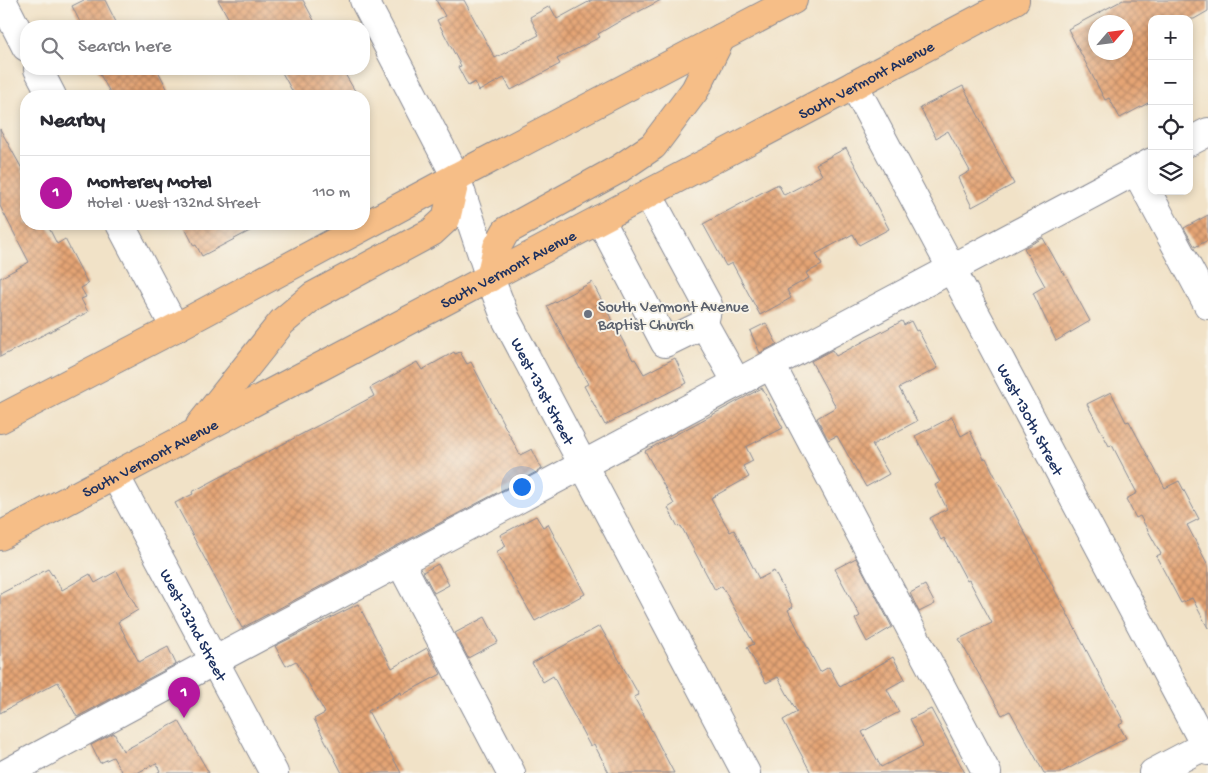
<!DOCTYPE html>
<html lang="en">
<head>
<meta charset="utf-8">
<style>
  :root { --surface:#fff; --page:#f7f7f7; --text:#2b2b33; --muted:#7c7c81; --line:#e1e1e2; --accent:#b5179e }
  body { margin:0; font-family:"Gochi Hand",sans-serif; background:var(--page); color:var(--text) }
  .controls { position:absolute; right:15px; top:15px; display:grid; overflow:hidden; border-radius:10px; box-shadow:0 2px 8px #0003 }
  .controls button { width:45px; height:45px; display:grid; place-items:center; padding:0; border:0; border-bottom:1px solid var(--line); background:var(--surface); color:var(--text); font:25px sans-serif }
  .compass { position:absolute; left:1088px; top:15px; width:45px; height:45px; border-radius:50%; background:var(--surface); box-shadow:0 2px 8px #0003; rotate:62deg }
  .you { position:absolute; left:521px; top:486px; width:18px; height:18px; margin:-12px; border:4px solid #fff; border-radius:50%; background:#1a73e8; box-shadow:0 0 0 8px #1a73e833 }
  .badge { display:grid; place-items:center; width:32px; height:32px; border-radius:50%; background:var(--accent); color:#fff; font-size:16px; font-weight:700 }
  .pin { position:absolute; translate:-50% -41px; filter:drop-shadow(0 1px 2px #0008) }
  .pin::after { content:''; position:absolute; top:26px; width:18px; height:15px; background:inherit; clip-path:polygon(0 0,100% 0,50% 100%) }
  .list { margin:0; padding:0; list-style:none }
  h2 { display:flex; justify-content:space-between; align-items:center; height:65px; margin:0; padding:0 20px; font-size:21px }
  h2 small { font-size:16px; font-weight:400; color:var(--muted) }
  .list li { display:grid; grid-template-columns:32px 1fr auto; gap:15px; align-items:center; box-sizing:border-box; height:75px; padding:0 20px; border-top:1px solid var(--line) }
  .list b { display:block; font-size:19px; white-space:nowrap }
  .list p { margin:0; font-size:16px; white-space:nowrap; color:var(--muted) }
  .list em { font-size:16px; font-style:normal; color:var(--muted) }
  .icon { flex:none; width:28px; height:28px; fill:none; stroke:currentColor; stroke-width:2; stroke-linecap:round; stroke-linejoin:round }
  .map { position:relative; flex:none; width:1208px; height:773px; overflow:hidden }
  .search { position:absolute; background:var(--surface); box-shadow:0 2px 8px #0003; left:20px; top:20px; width:350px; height:55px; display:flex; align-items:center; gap:12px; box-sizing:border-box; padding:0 18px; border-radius:20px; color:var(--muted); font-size:19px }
  .panel { position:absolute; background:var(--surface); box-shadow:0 2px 8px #0003; left:20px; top:90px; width:350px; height:140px; border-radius:20px }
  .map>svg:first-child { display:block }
</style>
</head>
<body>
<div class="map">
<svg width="1208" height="773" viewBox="0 0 1208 773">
  <defs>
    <pattern id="building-cross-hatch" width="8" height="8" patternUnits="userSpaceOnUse" patternTransform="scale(1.25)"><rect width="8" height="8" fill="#e5a474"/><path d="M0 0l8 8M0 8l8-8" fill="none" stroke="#b98662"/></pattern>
  </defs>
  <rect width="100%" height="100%" fill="#f7f3e8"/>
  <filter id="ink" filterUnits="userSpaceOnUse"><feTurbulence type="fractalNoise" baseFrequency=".02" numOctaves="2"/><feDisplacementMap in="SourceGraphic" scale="10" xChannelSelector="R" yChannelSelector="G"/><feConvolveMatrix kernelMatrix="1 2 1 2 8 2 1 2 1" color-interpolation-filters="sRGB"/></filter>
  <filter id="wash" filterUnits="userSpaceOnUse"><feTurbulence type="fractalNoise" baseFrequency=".0096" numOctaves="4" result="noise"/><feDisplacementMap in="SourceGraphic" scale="20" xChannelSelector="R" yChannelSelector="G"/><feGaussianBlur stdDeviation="1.12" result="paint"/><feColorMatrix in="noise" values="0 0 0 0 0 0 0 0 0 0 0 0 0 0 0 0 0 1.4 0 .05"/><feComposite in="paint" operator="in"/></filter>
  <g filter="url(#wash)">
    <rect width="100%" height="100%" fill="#f1e2c7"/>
    <g id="blocks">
      <g fill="url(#building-cross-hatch)" fill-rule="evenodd">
        <path d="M84,0H105L118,26H82L72,6Z"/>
        <path d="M218,0H303L317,26H233Z"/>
        <path d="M436,0H464L495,58L539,35L530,17L550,6L557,19L592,0H661L615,24L598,34L600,37L557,59L560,64L511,90L504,78L479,91L475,82L468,86L458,67L461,66L437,20L445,16Z"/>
        <path d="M1123,0H1208V11L1194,19H1152V101L1120,118L1109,98L1105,100L1068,29ZM1096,22H1126V52H1096Z"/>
        <path d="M97,69H157L171,96H112Z"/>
        <path d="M280,69H342L355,91L344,96H295Z"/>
        <path d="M963,86L1014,184L972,207L958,178L970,171L948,131L936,138L920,108Z"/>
        <path d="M0,129L26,176V224H47L57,244L65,239L88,284L81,288L86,297L81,299L88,312L0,357V278L29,262L0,206Z"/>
        <path d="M846,148L889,229L859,245L853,234L816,254L822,265L806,273L809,278L787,290L791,298L760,315L732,263L726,266L703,224L778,184L784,195L822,175L816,164Z"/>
        <path d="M1208,215V240L1195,247L1184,228Z"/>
        <path d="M183,224H263L202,256L196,245L194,246Z"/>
        <path d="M1043,238L1062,272L1063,271L1090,321L1056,341L1033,293L1045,286L1024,248Z"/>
        <path d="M592,282L633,360L635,359L644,374L675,358L687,383L605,425L584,386L588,384L547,306Z"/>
        <path d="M902,321L904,325L911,321L916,331L918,330L938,368L899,388L917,421L872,445L889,474L866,487L837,436L828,440L817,418L836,407L811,361L832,350L836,356Z"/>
        <path d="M766,323L777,344L760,353L750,331Z"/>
        <path d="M454,352L455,354L460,352L467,364L471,362L520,455L532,449L542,469L242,628L175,503L193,494L192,492L374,396L370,388L417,362L422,370Z"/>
        <path d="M762,388L783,428L746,447L753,461L743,466L749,477L711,498L730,532L734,530L759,579L774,571L793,607L788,610L820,672L829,667L840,687L893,657L905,679L887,689L899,712L862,732L881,767L923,746L910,719L931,709L965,773H811L783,720L797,712L778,677L766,683L747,647L754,644L722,586L715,590L681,526L678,527L668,508L674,504L645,451Z"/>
        <path d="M1111,392L1126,422L1129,421L1165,488L1179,481L1199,519L1187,525L1208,565V628L1192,598L1181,603L1156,556L1161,554L1140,516L1136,518L1126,499L1137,493L1112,445L1109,446L1087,404Z"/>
        <path d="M952,417L961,436L970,431L984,459L986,458L993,472L1124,722L1119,725L1126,738L1060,773H1044L1010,711L1002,715L959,639L992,623L969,580L967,581L944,538L941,540L930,518L947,509L935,485L940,482L915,436Z"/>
        <path d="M536,516L543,527L548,524L585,594L535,621L496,552L506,546L500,535Z"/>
        <path d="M856,558L892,627L867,642L855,619L860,616L835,569Z"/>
        <path d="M438,564L449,585L434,593L423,572Z"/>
        <path d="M48,569L52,575L53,574L62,590L90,574L95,583L117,571L138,610L118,622L139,662L168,647L176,664L77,717L58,682L0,713V594Z"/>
        <path d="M925,585L935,604L919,612L910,593Z"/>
        <path d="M358,604L392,668L427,648L441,674L402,695L401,692L368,711L401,773H342L314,719L325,713L296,661L286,666L275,646Z"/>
        <path d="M485,617L498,642L468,658L455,633Z"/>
        <path d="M600,626L639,695L634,697L674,773H609L594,744L590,746L553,676L543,682L532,663Z"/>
        <path d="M179,721L209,773H157L160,771L156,763L137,773H122L113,757L100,763L91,745L114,733L123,751Z"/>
      </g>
    </g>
  </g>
  <g filter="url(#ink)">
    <use href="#blocks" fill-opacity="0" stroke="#868892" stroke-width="1"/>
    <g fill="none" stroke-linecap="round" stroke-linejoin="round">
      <defs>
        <g id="minor">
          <path d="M2,0L26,47"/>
          <path id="s1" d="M364,0L456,177L490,278L506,319L746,773"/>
          <path d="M38,69L52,96"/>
          <path id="s2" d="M854,85L1208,751"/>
          <path d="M1189,142L1208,132"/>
          <path d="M1136,171L1208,305"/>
          <path d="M600,219L665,343L704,324L708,305L648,194"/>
          <path d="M120,224L175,328"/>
          <path d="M704,324L737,383"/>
          <path d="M771,365L987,773"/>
          <path id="s3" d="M115,475L274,773"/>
          <path d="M400,562L511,773"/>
          <path d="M7,773L214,661L1152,162"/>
          <path d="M1153,773L1208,744"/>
        </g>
        <g id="major">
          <path d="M490,278L497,247L506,231L619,169L653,146L695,90L721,38"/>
          <path d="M0,419L175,328L456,177L793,0"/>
          <path d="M200,425L282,322L313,296L432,232L446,219L456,177"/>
          <path id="s4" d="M0,536L1015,0"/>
        </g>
      </defs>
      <use href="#minor" stroke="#868892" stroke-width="30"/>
      <use href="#major" stroke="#868892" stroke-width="30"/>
      <use href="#minor" stroke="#fff" stroke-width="28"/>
      <use href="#major" stroke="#f6be87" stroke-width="28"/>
    </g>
  </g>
  <circle fill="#6b7280" stroke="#f7f3e8" stroke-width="2" cx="588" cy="314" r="5"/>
  <g text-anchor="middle" stroke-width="4" stroke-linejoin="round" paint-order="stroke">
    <g font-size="16" fill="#1b2f5e" stroke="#f7f3e8">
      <text dy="6" stroke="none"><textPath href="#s4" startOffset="979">South Vermont Avenue</textPath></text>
      <text dy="6" stroke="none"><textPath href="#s4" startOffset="574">South Vermont Avenue</textPath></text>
      <text dy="6" stroke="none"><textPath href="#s1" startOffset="431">West 131st Street</textPath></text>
      <text dy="6" stroke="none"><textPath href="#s2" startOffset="378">West 130th Street</textPath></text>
      <text dy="6" stroke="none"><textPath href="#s4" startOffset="169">South Vermont Avenue</textPath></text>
      <text dy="6" stroke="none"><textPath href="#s3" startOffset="169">West 132nd Street</textPath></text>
    </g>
    <g font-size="16" fill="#5b616d" stroke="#f7f3e8" text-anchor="start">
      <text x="598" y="311">South Vermont Avenue<tspan x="598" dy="18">Baptist Church</tspan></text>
    </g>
  </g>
</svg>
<div class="controls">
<button>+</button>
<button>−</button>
<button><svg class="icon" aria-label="locate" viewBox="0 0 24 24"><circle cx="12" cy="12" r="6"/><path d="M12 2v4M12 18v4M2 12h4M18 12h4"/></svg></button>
<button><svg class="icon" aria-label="layers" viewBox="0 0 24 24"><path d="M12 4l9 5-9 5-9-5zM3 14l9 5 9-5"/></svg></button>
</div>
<svg class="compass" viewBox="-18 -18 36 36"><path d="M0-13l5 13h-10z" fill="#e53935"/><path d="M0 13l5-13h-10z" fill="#7c7c81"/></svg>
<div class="you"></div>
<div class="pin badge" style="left:184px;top:718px">1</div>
<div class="search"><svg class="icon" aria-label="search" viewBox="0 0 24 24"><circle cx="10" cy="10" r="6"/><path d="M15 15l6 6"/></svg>Search here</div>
<section class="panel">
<h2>Nearby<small></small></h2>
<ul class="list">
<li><span class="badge">1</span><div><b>Monterey Motel</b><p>Hotel · West 132nd Street</p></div><em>110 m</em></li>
</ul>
</section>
</div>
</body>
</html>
